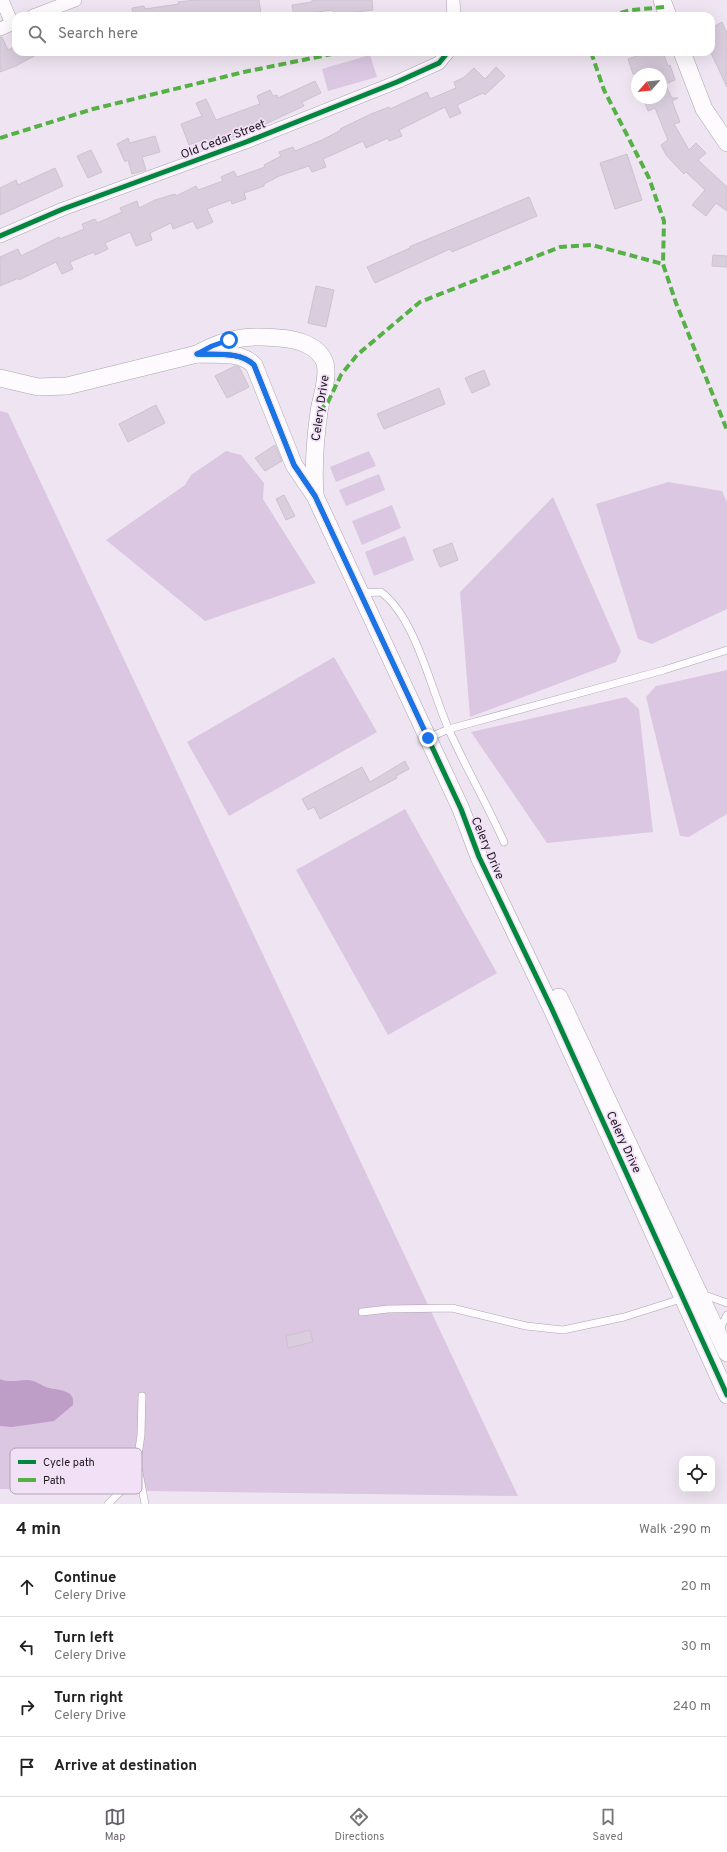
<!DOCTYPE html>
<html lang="en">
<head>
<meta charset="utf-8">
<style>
  :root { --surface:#fff; --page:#f6f6f6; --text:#222; --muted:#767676; --line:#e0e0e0; --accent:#665e68 }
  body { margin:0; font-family:Overpass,sans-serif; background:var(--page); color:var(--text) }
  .controls { position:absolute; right:12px; bottom:12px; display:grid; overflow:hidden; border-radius:8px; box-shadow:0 4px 16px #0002 }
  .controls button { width:36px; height:36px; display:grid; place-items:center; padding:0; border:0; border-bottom:1px solid var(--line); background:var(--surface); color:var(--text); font:20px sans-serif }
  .compass { position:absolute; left:631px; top:68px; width:36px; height:36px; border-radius:50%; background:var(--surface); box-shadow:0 4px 16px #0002; rotate:242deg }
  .stop { position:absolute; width:12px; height:12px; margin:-9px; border:3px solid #1a73e8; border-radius:50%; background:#fff }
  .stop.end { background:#1a73e8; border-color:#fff; box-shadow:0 1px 4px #0008 }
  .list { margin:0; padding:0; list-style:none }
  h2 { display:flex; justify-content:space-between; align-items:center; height:52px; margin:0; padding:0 16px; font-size:17px }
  h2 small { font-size:13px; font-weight:400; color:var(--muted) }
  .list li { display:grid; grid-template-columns:26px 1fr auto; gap:12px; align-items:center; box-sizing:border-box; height:60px; padding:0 16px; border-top:1px solid var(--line) }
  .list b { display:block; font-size:15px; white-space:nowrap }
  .list p { margin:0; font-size:13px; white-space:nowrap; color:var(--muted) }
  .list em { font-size:13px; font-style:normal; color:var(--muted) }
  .icon { flex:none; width:22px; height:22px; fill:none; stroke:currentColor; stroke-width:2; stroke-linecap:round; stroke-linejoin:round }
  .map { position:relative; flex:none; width:727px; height:1504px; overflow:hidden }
  .search { position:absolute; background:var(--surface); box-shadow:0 4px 16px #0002; left:12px; right:12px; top:12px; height:44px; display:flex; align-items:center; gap:10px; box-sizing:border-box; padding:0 14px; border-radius:12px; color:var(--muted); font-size:15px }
  .sheet { height:292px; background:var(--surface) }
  nav { display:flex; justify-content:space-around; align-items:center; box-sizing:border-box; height:56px; border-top:1px solid var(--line); background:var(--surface); font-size:11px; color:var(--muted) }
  nav a { display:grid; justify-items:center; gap:2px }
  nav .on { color:var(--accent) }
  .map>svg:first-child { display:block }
</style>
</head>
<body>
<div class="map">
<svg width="727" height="1504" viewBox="0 0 727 1504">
  <rect width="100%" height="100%" fill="#efe5f2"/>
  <g fill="#dbc7e1">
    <path d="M370,55L377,77L328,91L322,69Z"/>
    <path d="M0,411L8,413L518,1496L0,1489Z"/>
    <path d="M226,451L241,455L264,483L263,499L316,583L205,621L106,540L185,485L191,475Z"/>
    <path d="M369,451L376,466L336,482L330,467Z"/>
    <path d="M379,474L385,490L346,506L339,490Z"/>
    <path d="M668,482L722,491L727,502V609L652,644L638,639L596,504Z"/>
    <path d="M553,497L621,651L616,662L470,717L460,592Z"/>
    <path d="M392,505L401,528L362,545L352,521Z"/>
    <path d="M405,536L414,560L374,576L365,552Z"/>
    <path d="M334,657L377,732L229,816L187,742Z"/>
    <path d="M727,670V814L689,837L680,836L646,697L656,686Z"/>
    <path d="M626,697L639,709L653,832L547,843L471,732Z"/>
    <path d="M405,809L497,973L388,1035L296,870Z"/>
  </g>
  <path fill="#be9dc7" d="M0,1379C7,1383 20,1380 28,1380C36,1381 39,1384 46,1387C56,1391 76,1388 73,1405L54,1421L12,1427L0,1426Z"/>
  <g fill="#dacede" stroke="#cbc3cd">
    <path d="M195,0H259L261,14L240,16H133L132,8L144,6L145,9L179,4L178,2Z"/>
    <path d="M312,0H372L373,10L349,13V15L342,16H334L333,10L308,13V16H294L292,5L312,2Z"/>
    <path d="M722,22L727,33V87L711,53V28Z"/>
    <path d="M0,37H2L8,50L16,46V52H41L16,66L0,72Z"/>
    <path d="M648,52H663L668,66L670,65L675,80L665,84L672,98H678L672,101L680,122L674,124L689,150L696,143L706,153L698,160L727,187V211L716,203L706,216L692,205L705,190L686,172L684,174L666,155L661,145L668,140L655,108L648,111L643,98H661V74H633L628,59Z"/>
    <path d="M496,67L505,76L485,95L483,93L457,105L461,113L450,118L445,107L399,130L402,136L389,141L388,138L366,148L363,141L323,159L326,167L312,172L309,166L279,176L264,184V186L244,193L246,199L232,204L231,200L207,209L213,222L197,229L193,221L173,229L171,223L150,233L152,240L136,246L130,232L105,243L108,249L95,255L94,252L70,262L73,269L62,274L56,262L19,280V278L0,286V257L18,249L21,256L59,237L60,239L84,229L82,224L95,219L97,223L122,212L120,208L137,201L139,208L155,200L175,194L176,196L196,186L198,190L223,181L221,177L234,171L237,177L265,167L264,165L281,156L279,152L293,147L295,151L322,140L341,130L340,129L371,114L389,107L390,109L427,92L430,99L456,88L454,82L463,78L474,68L485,79Z"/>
    <path d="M315,81L321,93L302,102L304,106L244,134L229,138L228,135L210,144L207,138L189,145L181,124L202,116L196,103L206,99L216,120L260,104L257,96L270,90L273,96L277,95L278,98Z"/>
    <path d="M155,136L160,152L142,157L146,170L132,174L128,160L125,162L117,144L128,138L130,143Z"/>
    <path d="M91,150L102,172L88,178L77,156Z"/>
    <path d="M627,154L642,200L615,209L600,163Z"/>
    <path d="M55,168L63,186L0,215V188L16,180L18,185Z"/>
    <path d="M529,197L537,216L452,252L450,249L375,283L367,267L410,248L409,247Z"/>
    <path d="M713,255L727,256V267L712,266Z"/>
    <path d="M316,286L334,290L326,327L308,323Z"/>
    <path d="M235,366L239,367L249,387L227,398L215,376Z"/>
    <path d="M484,370L490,385L472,393L465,378Z"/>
    <path d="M439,388L445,404L384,429L377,414Z"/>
    <path d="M156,405L165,423L128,442L119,424Z"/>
    <path d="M275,445L282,461L265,471L255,458Z"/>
    <path d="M284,495L295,516L286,520L276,499Z"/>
    <path d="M452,543L458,560L440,567L433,550Z"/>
    <path d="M405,761L409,769L396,776L397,778L320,819L314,807L308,810L302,799L362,767L370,782Z"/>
    <path d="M310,1330L313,1342L288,1348L286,1336Z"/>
  </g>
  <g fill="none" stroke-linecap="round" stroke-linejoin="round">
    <defs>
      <g id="service">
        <path d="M360,593L381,592C416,618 431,690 449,730C466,768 487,804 504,842"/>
        <path d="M428,738L449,729L664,670L727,650"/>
        <path d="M702,1294L727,1303"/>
        <path d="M362,1312L388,1309L452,1308L526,1326L563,1330L624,1317L684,1298"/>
        <path d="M719,1331L727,1315"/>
        <path d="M142,1396L141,1435L137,1462L145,1504"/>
        <path d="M108,1504L139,1473"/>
      </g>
      <g id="minor">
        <path d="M2,0L12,24"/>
        <path d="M453,0L454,16"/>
        <path d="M33,16L75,0"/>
        <path d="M0,29L16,22"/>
        <path d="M0,236L63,209L246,142L397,82L439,63L448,52"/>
      </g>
      <g id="tertiary">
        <path d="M662,0L668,16"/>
        <path d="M682,52L704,109L727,143"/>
        <path d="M197,354C216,355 240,351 254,365L294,465L315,496L461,809L479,857L551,1007L727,1395"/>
        <path d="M0,378L38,387L67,386L197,354C226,338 247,335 279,338C296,339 319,345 325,363C329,378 321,397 319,412C315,440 313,465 315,494"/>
        <path d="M559,997L727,1353"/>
      </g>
    </defs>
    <use href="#service" stroke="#aba4ad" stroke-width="8"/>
    <use href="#minor" stroke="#aba4ad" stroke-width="14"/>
    <use href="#tertiary" stroke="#aba4ad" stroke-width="18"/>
    <use href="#service" stroke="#fdfbfd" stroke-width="7"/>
    <use href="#minor" stroke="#fdfbfd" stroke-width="13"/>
    <use href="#tertiary" stroke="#fdfbfd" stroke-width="17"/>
    <g stroke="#55b145" stroke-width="4" stroke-dasharray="8 4" stroke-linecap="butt">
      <path d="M609,16L631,10L665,7"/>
      <path d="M591,52L604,90L649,178L664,221L663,264L676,303L727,430"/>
      <path d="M0,138L93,109L244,72L342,52"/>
      <path d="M319,411L328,402L341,375L357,355L420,302L560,247L592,245L663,264"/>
    </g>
    <defs>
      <g id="cycleway">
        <path d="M0,236L63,209L246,142L397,82L439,63L448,52"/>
        <path d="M197,354C216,355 240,351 254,365L294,465L315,496L461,809L479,857L551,1007L727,1395"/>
      </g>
    </defs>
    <use href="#cycleway" stroke="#f2e0f7" stroke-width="8"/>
    <use href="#cycleway" stroke="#00873e" stroke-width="5"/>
  </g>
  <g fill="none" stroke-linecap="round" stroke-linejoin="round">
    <path stroke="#1a73e8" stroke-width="5" d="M229,340L212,346L197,354C216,355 240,351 254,365L294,465L315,496L428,738"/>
  </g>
  <g text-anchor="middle" stroke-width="3.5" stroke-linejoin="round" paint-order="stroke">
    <g font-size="12" fill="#1c151d" stroke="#f2e0f7">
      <text transform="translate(223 139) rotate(-21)" y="4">Old Cedar Street</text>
      <text transform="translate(320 408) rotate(-82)" y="4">Celery Drive</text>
      <text transform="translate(488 848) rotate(67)" y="4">Celery Drive</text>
      <text transform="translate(624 1142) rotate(65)" y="4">Celery Drive</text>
    </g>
  </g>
  <rect x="10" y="1448" width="132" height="46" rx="6" fill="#f2e0f7" stroke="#b2a3b6" stroke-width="1"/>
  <rect x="18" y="1460" width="18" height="4" fill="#00873e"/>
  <rect x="18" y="1478" width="18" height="4" fill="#55b145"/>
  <g font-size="11" fill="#1c151d">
    <text x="43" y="1466">Cycle path</text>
    <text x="43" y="1484">Path</text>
  </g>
</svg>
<div class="controls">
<button><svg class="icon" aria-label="locate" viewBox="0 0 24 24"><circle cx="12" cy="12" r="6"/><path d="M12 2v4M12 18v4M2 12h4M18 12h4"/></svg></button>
</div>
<svg class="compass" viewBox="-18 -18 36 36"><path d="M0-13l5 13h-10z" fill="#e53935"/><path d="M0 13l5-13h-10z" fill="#767676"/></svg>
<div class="stop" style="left:229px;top:340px"></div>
<div class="stop end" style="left:428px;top:738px"></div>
<div class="search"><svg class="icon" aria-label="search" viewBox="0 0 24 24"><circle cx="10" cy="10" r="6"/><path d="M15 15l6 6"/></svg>Search here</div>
</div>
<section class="sheet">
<h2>4 min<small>Walk · 290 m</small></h2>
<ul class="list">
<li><svg class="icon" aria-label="ahead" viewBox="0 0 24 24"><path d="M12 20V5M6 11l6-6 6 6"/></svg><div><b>Continue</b><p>Celery Drive</p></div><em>20 m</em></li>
<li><svg class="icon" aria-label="left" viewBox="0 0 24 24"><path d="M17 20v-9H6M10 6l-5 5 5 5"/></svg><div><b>Turn left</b><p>Celery Drive</p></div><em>30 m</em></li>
<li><svg class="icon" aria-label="right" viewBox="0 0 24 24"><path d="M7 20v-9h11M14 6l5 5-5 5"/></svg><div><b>Turn right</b><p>Celery Drive</p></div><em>240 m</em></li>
<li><svg class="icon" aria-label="arrive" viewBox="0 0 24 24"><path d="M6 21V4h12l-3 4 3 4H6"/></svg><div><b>Arrive at destination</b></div></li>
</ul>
</section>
<nav>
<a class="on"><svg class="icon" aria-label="map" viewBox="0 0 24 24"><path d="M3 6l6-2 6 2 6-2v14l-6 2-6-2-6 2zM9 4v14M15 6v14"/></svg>Map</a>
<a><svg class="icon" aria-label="directions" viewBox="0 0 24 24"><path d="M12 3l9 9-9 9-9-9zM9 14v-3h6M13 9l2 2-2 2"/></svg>Directions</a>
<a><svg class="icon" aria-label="saved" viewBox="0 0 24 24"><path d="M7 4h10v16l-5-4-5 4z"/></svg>Saved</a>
</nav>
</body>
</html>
